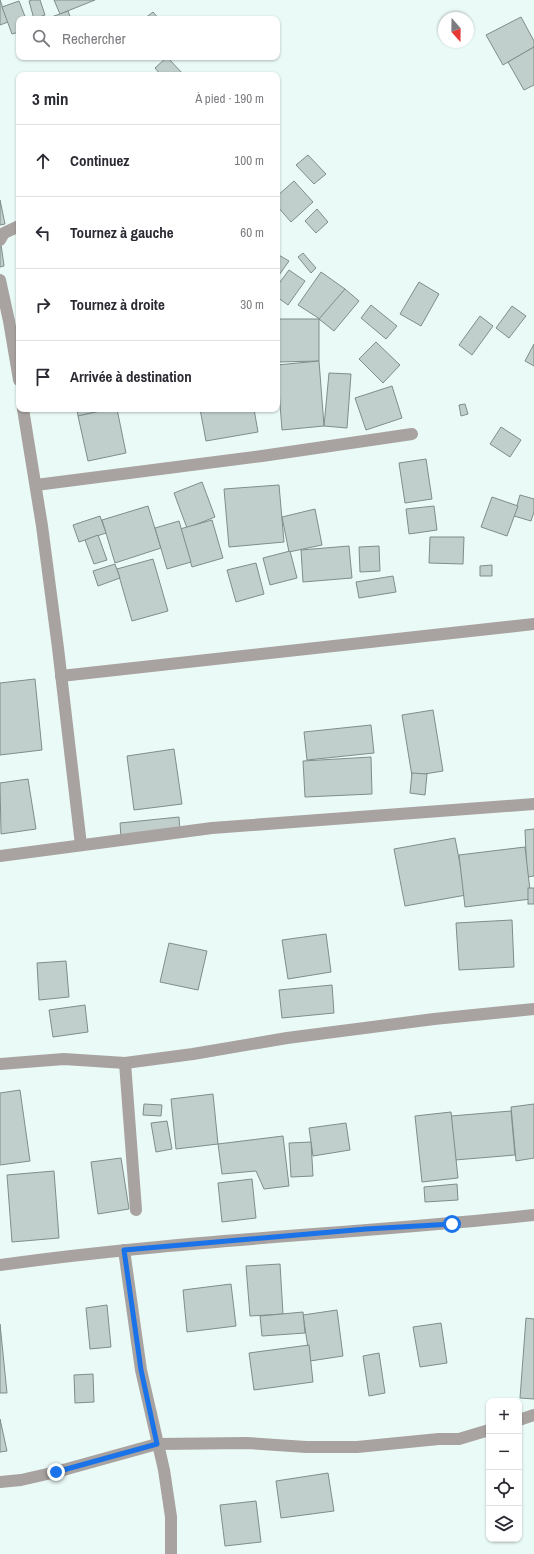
<!DOCTYPE html>
<html lang="fr">
<head>
<meta charset="utf-8">
<style>
  :root { --surface:#fff; --page:#f7f7f7; --text:#2b2b33; --muted:#7c7c81; --line:#e1e1e2 }
  body { margin:0; font-family:"Archivo Narrow",sans-serif; background:var(--page); color:var(--text) }
  .controls { position:absolute; right:12px; bottom:12px; display:grid; overflow:hidden; border-radius:8px; box-shadow:0 1px 3px #0004 }
  .controls button { width:36px; height:36px; display:grid; place-items:center; padding:0; border:0; border-bottom:1px solid var(--line); background:var(--surface); color:var(--text); font:20px sans-serif }
  .compass { position:absolute; left:438px; top:12px; width:36px; height:36px; border-radius:50%; background:var(--surface); box-shadow:0 1px 3px #0004; rotate:160deg }
  .stop { position:absolute; width:12px; height:12px; margin:-9px; border:3px solid #1a73e8; border-radius:50%; background:#fff }
  .stop.end { background:#1a73e8; border-color:#fff; box-shadow:0 1px 4px #0008 }
  .list { margin:0; padding:0; list-style:none }
  h2 { display:flex; justify-content:space-between; align-items:center; height:52px; margin:0; padding:0 16px; font-size:17px }
  h2 small { font-size:13px; font-weight:400; color:var(--muted) }
  .list li { display:grid; grid-template-columns:26px 1fr auto; gap:12px; align-items:center; box-sizing:border-box; height:72px; padding:0 16px; border-top:1px solid var(--line) }
  .list b { display:block; font-size:15px; white-space:nowrap }
  .list em { font-size:13px; font-style:normal; color:var(--muted) }
  .icon { flex:none; width:22px; height:22px; fill:none; stroke:currentColor; stroke-width:2; stroke-linecap:round; stroke-linejoin:round }
  .map { position:relative; flex:none; width:534px; height:1554px; overflow:hidden }
  .search { position:absolute; background:var(--surface); box-shadow:0 1px 3px #0004; left:16px; top:16px; width:264px; height:44px; display:flex; align-items:center; gap:10px; box-sizing:border-box; padding:0 14px; border-radius:8px; color:var(--muted); font-size:15px }
  .panel { position:absolute; background:var(--surface); box-shadow:0 1px 3px #0004; left:16px; top:72px; width:264px; height:340px; border-radius:8px }
  .map>svg:first-child { display:block }
</style>
</head>
<body>
<div class="map">
<svg width="534" height="1554" viewBox="0 0 534 1554">
  <rect width="100%" height="100%" fill="#eafaf7"/>
  <g fill="#c0cfcc" stroke="#7f8d8b">
    <path d="M0,0L8,22L0,25Z"/>
    <path d="M32,0H40L45,15L34,19L29,1Z"/>
    <path d="M54,0H95L60,14Z"/>
    <path d="M19,1L26,19H19V32L12,34L2,7Z"/>
    <path d="M68,11L71,19H46Z"/>
    <path d="M153,12L159,19H144Z"/>
    <path d="M521,17L534,41V47L503,65L486,35Z"/>
    <path d="M534,47V85L524,90L508,62Z"/>
    <path d="M167,57L184,75H161L155,68Z"/>
    <path d="M308,155L326,174L314,184L296,165Z"/>
    <path d="M294,181L313,202L291,222L277,206V196Z"/>
    <path d="M0,200L5,224L0,225Z"/>
    <path d="M317,209L328,222L316,233L305,221Z"/>
    <path d="M0,237L4,266L0,267Z"/>
    <path d="M303,253L316,268L311,273L298,257Z"/>
    <path d="M277,254L289,261L277,278Z"/>
    <path d="M289,270L305,281L288,305L277,297V286Z"/>
    <path d="M321,272L345,289L323,321L298,305Z"/>
    <path d="M419,282L439,294L421,326L400,314Z"/>
    <path d="M345,289L359,301L334,331L319,319Z"/>
    <path d="M371,305L397,326L386,339L361,318Z"/>
    <path d="M512,306L526,316L509,338L496,328Z"/>
    <path d="M480,316L493,326L472,355L459,345Z"/>
    <path d="M277,319H319V361L277,362Z"/>
    <path d="M376,342L400,365L383,383L359,359Z"/>
    <path d="M534,344V366L525,361Z"/>
    <path d="M319,361L324,426L282,430L277,365Z"/>
    <path d="M329,373L351,374L347,428L324,426Z"/>
    <path d="M392,386L402,418L366,430L355,398Z"/>
    <path d="M465,404L468,414L461,416L459,405Z"/>
    <path d="M77,409H110L78,416Z"/>
    <path d="M109,409H117L126,453L88,461L78,416Z"/>
    <path d="M200,409H254L258,432L206,441Z"/>
    <path d="M501,427L521,440L510,457L490,444Z"/>
    <path d="M426,459L432,499L405,503L399,463Z"/>
    <path d="M202,482L215,517L187,528L174,493Z"/>
    <path d="M279,485L284,542L229,547L224,489Z"/>
    <path d="M520,495L534,499V512L531,521L514,516Z"/>
    <path d="M492,497L518,506L507,536L481,527Z"/>
    <path d="M148,506L161,548L115,563L102,520Z"/>
    <path d="M434,506L437,530L409,534L406,509Z"/>
    <path d="M315,509L322,545L289,552L282,517Z"/>
    <path d="M100,516L106,533L79,542L73,525Z"/>
    <path d="M212,520L223,558L192,567L180,529Z"/>
    <path d="M179,521L191,562L167,569L155,528Z"/>
    <path d="M98,535L107,560L94,564L85,540Z"/>
    <path d="M430,537H464L463,564L429,563Z"/>
    <path d="M349,546L352,578L303,582L301,550Z"/>
    <path d="M379,546L380,571L360,572L359,547Z"/>
    <path d="M290,551L297,578L270,585L263,558Z"/>
    <path d="M153,559L168,611L132,621L117,569Z"/>
    <path d="M256,563L264,594L236,602L227,570Z"/>
    <path d="M115,564L120,578L98,586L93,571Z"/>
    <path d="M492,565V576H480V566Z"/>
    <path d="M393,576L396,592L359,598L356,582Z"/>
    <path d="M35,679L42,750L0,755V683Z"/>
    <path d="M433,710L443,771L412,776L402,715Z"/>
    <path d="M371,725L374,753L307,760L304,732Z"/>
    <path d="M174,749L182,804L134,810L127,756Z"/>
    <path d="M371,757L372,794L305,797L303,761Z"/>
    <path d="M412,773L427,774L425,795L410,793Z"/>
    <path d="M28,779L36,829L1,834L0,783Z"/>
    <path d="M179,817L180,831L121,838L120,823Z"/>
    <path d="M534,829V876L527,877L525,830Z"/>
    <path d="M455,838L466,895L405,906L394,849Z"/>
    <path d="M525,847L531,899L465,907L459,855Z"/>
    <rect x="528" y="888" width="6" height="16"/>
    <path d="M512,920L514,967L459,970L456,923Z"/>
    <path d="M326,934L331,972L288,979L282,940Z"/>
    <path d="M169,943L207,951L198,990L160,982Z"/>
    <path d="M66,961L69,997L39,1000L37,963Z"/>
    <path d="M332,985L334,1013L282,1018L279,990Z"/>
    <path d="M85,1005L88,1032L53,1037L49,1010Z"/>
    <path d="M20,1090L30,1161L0,1165V1093Z"/>
    <path d="M213,1094L218,1144L176,1149L171,1099Z"/>
    <path d="M144,1104L162,1105L161,1116L143,1115Z"/>
    <path d="M534,1104V1158L516,1161L511,1107Z"/>
    <path d="M511,1111L515,1155L455,1160L451,1116Z"/>
    <path d="M451,1112L458,1178L422,1182L415,1116Z"/>
    <path d="M167,1121L172,1149L156,1152L151,1123Z"/>
    <path d="M346,1123L350,1150L313,1156L309,1128Z"/>
    <path d="M283,1136L289,1186L264,1189L256,1171L222,1174L218,1144Z"/>
    <path d="M311,1142L313,1176L291,1177L289,1143Z"/>
    <path d="M121,1158L129,1209L98,1214L91,1162Z"/>
    <path d="M54,1171L59,1238L12,1242L7,1175Z"/>
    <path d="M252,1179L256,1218L222,1222L218,1183Z"/>
    <path d="M457,1184L458,1200L425,1202L424,1187Z"/>
    <path d="M280,1264L283,1314L250,1316L246,1266Z"/>
    <path d="M231,1284L236,1326L187,1332L183,1290Z"/>
    <path d="M107,1305L111,1347L90,1349L86,1308Z"/>
    <path d="M337,1310L343,1356L310,1361L303,1315Z"/>
    <path d="M303,1312L305,1333L262,1336L260,1316Z"/>
    <path d="M526,1318L534,1319V1399L520,1398Z"/>
    <path d="M441,1323L447,1363L420,1367L413,1327Z"/>
    <path d="M0,1324L7,1393H0Z"/>
    <path d="M309,1345L313,1382L254,1390L249,1353Z"/>
    <path d="M379,1353L385,1393L369,1396L363,1356Z"/>
    <path d="M93,1374L94,1402L75,1403L74,1375Z"/>
    <path d="M0,1419L7,1451L0,1452Z"/>
    <path d="M328,1473L334,1511L281,1518L276,1481Z"/>
    <path d="M256,1501L261,1542L225,1546L220,1505Z"/>
  </g>
  <g fill="none" stroke-linecap="round" stroke-linejoin="round">
    <g stroke="#a8a2a0" stroke-width="12">
      <path d="M0,240L4,233L19,226"/>
      <path d="M0,280L9,321L19,380"/>
      <path d="M23,409L42,526L58,648L81,845"/>
      <path d="M36,485L262,456L412,434"/>
      <path d="M61,676L534,624"/>
      <path d="M0,856L212,828L534,804"/>
      <path d="M125,1063L136,1210"/>
      <path d="M0,1064L64,1059L125,1063L193,1054L287,1038L434,1019L534,1009"/>
      <path d="M124,1250L141,1370L164,1470L171,1517V1554"/>
      <path d="M0,1265C177,1240 356,1234 534,1215"/>
      <path d="M519,1420L534,1415"/>
      <path d="M0,1482L21,1480L56,1472L157,1444L247,1443L306,1447H357L439,1439H459L489,1430"/>
    </g>
  </g>
  <g fill="none" stroke-linecap="round" stroke-linejoin="round">
    <path stroke="#1a73e8" stroke-width="5" d="M56,1472L157,1444L141,1370L124,1250L366,1229L452,1224"/>
  </g>
</svg>
<div class="controls">
<button>+</button>
<button>−</button>
<button><svg class="icon" aria-label="locate" viewBox="0 0 24 24"><circle cx="12" cy="12" r="6"/><path d="M12 2v4M12 18v4M2 12h4M18 12h4"/></svg></button>
<button><svg class="icon" aria-label="layers" viewBox="0 0 24 24"><path d="M12 4l9 5-9 5-9-5zM3 14l9 5 9-5"/></svg></button>
</div>
<svg class="compass" viewBox="-18 -18 36 36"><path d="M0-13l5 13h-10z" fill="#e53935"/><path d="M0 13l5-13h-10z" fill="#7c7c81"/></svg>
<div class="stop" style="left:452px;top:1224px"></div>
<div class="stop end" style="left:56px;top:1472px"></div>
<div class="search"><svg class="icon" aria-label="search" viewBox="0 0 24 24"><circle cx="10" cy="10" r="6"/><path d="M15 15l6 6"/></svg>Rechercher</div>
<section class="panel">
<h2>3 min<small>À pied · 190 m</small></h2>
<ul class="list">
<li><svg class="icon" aria-label="ahead" viewBox="0 0 24 24"><path d="M12 20V5M6 11l6-6 6 6"/></svg><div><b>Continuez</b></div><em>100 m</em></li>
<li><svg class="icon" aria-label="left" viewBox="0 0 24 24"><path d="M17 20v-9H6M10 6l-5 5 5 5"/></svg><div><b>Tournez à gauche</b></div><em>60 m</em></li>
<li><svg class="icon" aria-label="right" viewBox="0 0 24 24"><path d="M7 20v-9h11M14 6l5 5-5 5"/></svg><div><b>Tournez à droite</b></div><em>30 m</em></li>
<li><svg class="icon" aria-label="arrive" viewBox="0 0 24 24"><path d="M6 21V4h12l-3 4 3 4H6"/></svg><div><b>Arrivée à destination</b></div></li>
</ul>
</section>
</div>
</body>
</html>
